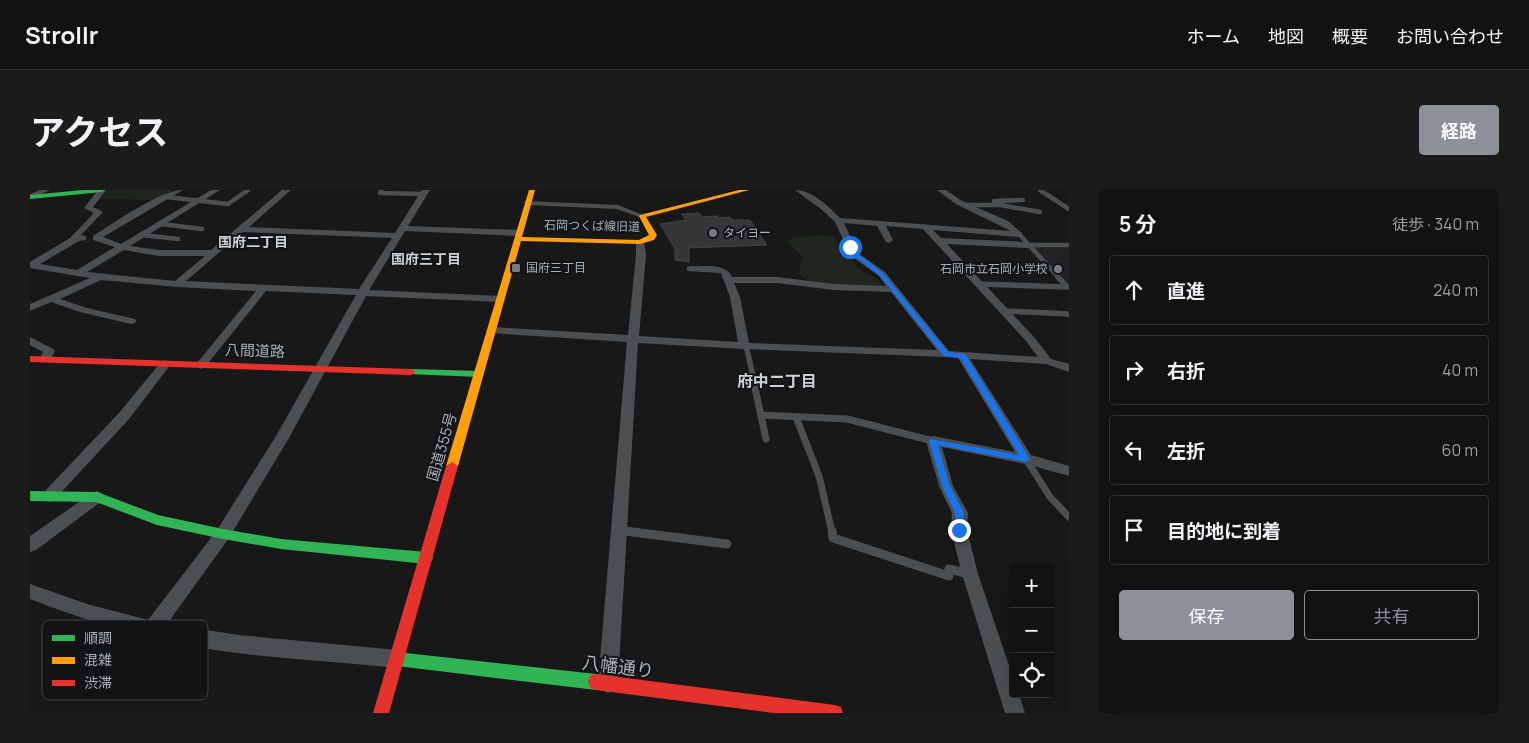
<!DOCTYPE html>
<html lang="ja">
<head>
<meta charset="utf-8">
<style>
  :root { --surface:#121213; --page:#1b1b1c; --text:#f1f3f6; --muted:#9c9ea0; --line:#313233; --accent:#8c9099 }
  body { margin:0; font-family:Manrope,"Noto Sans JP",sans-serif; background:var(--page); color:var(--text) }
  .controls { position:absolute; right:15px; bottom:15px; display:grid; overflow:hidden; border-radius:5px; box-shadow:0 5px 20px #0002 }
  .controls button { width:45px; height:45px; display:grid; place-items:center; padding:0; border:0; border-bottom:1px solid var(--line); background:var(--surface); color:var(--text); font:25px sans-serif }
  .stop { position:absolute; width:15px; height:15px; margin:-11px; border:4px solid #1a73e8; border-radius:50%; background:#fff }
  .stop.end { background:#1a73e8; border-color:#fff; box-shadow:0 1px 5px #0008 }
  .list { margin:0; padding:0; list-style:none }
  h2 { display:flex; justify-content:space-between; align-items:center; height:65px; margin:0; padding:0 20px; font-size:21px }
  h2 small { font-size:16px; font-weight:400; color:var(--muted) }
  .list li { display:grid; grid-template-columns:32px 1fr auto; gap:15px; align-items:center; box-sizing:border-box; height:70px; margin:0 10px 10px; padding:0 10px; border:1px solid var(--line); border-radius:5px }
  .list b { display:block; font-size:19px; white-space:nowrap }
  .list em { font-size:16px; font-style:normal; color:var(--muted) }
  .actions { display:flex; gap:10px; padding:15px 20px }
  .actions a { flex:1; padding:11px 0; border:1px solid var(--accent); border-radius:5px; text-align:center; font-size:18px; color:var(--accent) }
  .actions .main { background:var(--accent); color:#fff }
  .icon { flex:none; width:28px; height:28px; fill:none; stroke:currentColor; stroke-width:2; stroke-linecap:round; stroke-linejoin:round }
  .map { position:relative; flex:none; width:1039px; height:523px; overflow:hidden; border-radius:5px }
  header { display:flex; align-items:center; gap:30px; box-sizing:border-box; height:70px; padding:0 25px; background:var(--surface); border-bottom:1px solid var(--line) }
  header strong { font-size:24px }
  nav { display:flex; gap:28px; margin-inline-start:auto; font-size:18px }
  .intro { display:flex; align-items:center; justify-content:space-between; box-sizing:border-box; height:120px; padding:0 30px }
  h1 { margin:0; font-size:35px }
  .button { padding:12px 22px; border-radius:5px; background:var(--accent); color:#fff; font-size:18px; font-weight:700 }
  main { display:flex; gap:30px; padding:0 30px }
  aside { flex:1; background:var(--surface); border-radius:5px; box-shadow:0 5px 20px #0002 }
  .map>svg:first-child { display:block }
</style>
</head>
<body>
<header>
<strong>Strollr</strong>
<nav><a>ホーム</a><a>地図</a><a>概要</a><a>お問い合わせ</a></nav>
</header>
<div class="intro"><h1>アクセス</h1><a class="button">経路</a></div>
<main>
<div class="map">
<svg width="1039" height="523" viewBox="0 0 1039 523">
  <rect width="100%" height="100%" fill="#181819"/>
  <path fill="#222225" d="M1039,56V101L996,57Z"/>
  <g fill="#1e261e">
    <path d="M88,0H144L126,10L71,9L76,1Z"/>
    <path d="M791,45L803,47L830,80L845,87L854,97L782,93L771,86L769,78L773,67L758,53L761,48Z"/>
  </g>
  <path fill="#363638" stroke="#414345" d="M669,23L672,27L687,26L689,28L700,27L703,30H720L737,55L659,58V72L645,70V59L630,34L656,30L651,24Z"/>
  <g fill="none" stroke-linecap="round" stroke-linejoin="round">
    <g stroke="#4c4f52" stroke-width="4.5">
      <path d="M352,0L350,3L394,4"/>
      <path d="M1010,0L1039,19"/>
      <path d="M136,7L198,14L218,0"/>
      <path d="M964,11L993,10"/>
      <path d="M936,15H970L1010,22"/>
      <path d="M131,34L172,39"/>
      <path d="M989,44L1029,88"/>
      <path d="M112,45L148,49"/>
      <path d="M998,55H1039"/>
    </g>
    <g stroke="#4c4f52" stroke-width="5.5">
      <path d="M949,94L1037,97L1028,87"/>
      <path d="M975,121L1039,124"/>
      <path d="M714,156L717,159L726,200"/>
    </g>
    <g stroke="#4c4f52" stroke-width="7">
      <path d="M725,198L736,249"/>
      <path d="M731,225L817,229L903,251"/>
      <path d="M766,227L789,286L802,342"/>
      <path d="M996,269L1020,307L1039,327"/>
      <path d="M589,340L604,342"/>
    </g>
    <g stroke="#4c4f52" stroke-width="9">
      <path d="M595,341L697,354"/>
      <path d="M802,341L803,348L919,386V379L940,384"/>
    </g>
    <g fill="#4c4f52" fill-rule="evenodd">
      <path d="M10,0H20L0,9V4Z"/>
      <path d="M68,0H76L63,17L73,22L51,45L56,46V50L49,51L10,74L47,80L85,57L63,50V46C84,33 130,0 153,0L73,47L91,54L181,0H190L100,56L129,60H181L252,0H261L219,37L365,43L392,0H400L378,36L489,40L493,43L489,46L375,41L339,100L470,106L475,109L470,112L336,106L259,248L199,348L137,434L209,445L367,460L374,463L376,469L374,475L367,478C293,470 218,468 145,453C95,443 47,427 0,409V394L57,414L118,430L187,340L246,246L326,105L236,101L175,177L171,179L165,175L167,173L226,101L147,97L71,90L30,109L57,118L105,129L106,131L105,133L101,134L50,122L21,112L0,121V114L60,88L0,78V72L40,48L64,23L54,18ZM213,42L362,48L329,99L156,91ZM94,60L129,66H175L145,91L57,82Z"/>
      <path d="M765,0C782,0 798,16 810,28L981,41L926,14L907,0H916L932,11L978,31L993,44L989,47L903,40L911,48L998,52L1002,55L998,58L917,54L1004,147L1021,169L1039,174V182L1016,174L940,169L1001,265L1039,276V286L996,274L912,257L923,296L938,323L937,340L948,384L983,487V504H989L995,523H975L932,384L921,340L922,323L909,296L896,251L898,248L903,246L985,262L928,168L916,167L714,159L608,153L588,493L585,500L578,503L571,500L568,493L597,152L461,143L456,140L461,137L598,145L606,65V52L610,49L614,52L616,65L609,146L708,152L700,107L691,83L657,81V77L660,76C673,77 696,72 702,87H747L804,94L856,96L849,86L821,66L805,32L791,19ZM814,33L847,36L856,52L859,53L863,50L856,36L893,39L996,151L1008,167L919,161L855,82L828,63ZM704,93H747L804,100L861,102L907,160L719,153L710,107Z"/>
      <path d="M495,11L588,15L616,26L612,28L587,19L498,15L494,13Z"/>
      <path d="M0,147L23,159L25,161L19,172H11L9,170L13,162L0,155Z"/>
      <path d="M135,170L141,174L99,229L24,310L19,312L14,310L12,306L14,302L89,223L131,172Z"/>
      <path d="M67,301L72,303L74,307L72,311L6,360L0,362V346L62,303Z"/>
    </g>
    <g fill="#30b455" fill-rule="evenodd">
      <path d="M53,0H75L72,2L0,9V5Z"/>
      <path d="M381,179L449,181L454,184L449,187L378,184L376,182Z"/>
      <path d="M0,301L67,302L128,325L193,339L251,349L396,362L401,364L403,368L401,372L396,374L251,359L193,349L127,335L66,312L0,311Z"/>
      <path d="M367,462L566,484L572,486L574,492L572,498L566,500L367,476L362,474L359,469L362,464Z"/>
    </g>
    <path fill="#ff9f0a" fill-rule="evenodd" d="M499,0H505L492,47L609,50L619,45L609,26L610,25L709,0H719L616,27L627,45L624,50L610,54L491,51L428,276L422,280L416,276Z"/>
    <g fill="#e5322d" fill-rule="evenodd">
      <path d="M0,166L381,179L386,182L381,185L0,172Z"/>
      <path d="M422,272L428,276L359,523H343L416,276Z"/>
      <path d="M566,484L805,515L811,517L813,523H743L566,500L560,498L558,492L560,486Z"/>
    </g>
  </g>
  <path fill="#1a73e8" d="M818,56H822L827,63L853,83L918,162L935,164L1000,269L996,272L908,255L920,296L934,323L932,343H926L925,323L912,296L899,251L900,249L989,265L930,168L914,166L850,86L823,65Z"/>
  <g fill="#767c82" stroke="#121315" stroke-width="2">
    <circle cx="683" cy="43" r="5"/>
    <rect x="481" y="73" width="10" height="10" rx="2.5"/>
    <circle cx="1028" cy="79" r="5"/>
  </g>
  <g text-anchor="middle" stroke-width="4" stroke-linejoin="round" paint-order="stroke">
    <g font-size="12" fill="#a8b2bb" stroke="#121315">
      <text transform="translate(562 36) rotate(1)" y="4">石岡つくば線旧道</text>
    </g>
    <g font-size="12" fill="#a8b2bb" stroke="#121315" text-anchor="start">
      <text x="693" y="47">タイヨー</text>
      <text x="496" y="82">国府三丁目</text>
      <text x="1018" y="83" text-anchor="end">石岡市立石岡小学校</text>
    </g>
    <g font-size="14" font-weight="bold" fill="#cad0d6" stroke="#121315">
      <text x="223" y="57">国府二丁目</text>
      <text x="396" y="74">国府三丁目</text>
    </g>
    <g font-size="15" fill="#a8b2bb" stroke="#121315">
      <text transform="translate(225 161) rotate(2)" y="5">八間道路</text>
      <text transform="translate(412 257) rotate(-74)" y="5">国道355号</text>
    </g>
    <g font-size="16" font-weight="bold" fill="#cad0d6" stroke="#121315">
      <text x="747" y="197">府中二丁目</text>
    </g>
    <g font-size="18" fill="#a8b2bb" stroke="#121315">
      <text transform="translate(588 477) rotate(7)" y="6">八幡通り</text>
    </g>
  </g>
  <rect x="12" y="430" width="166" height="80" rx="8" fill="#121315" stroke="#3f4347" stroke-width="1"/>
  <rect x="22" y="445" width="23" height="6" fill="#30b455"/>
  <rect x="22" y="467" width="23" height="7" fill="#ff9f0a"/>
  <rect x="22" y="490" width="23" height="6" fill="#e5322d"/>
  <g font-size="14" fill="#a8b2bb">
    <text x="54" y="453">順調</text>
    <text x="54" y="475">混雑</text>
    <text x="54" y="498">渋滞</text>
  </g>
</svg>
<div class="controls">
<button>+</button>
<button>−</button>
<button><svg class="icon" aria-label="locate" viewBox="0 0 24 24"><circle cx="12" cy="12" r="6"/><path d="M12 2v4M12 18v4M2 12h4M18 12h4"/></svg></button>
</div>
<div class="stop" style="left:820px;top:57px"></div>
<div class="stop end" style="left:929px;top:340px"></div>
</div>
<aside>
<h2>5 分<small>徒歩 · 340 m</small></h2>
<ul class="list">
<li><svg class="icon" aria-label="ahead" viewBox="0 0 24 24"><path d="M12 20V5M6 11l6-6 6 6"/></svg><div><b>直進</b></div><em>240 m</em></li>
<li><svg class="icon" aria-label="right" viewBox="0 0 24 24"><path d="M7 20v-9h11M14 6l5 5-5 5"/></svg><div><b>右折</b></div><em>40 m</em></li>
<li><svg class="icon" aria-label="left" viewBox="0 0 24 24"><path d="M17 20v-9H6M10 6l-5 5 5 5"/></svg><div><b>左折</b></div><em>60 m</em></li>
<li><svg class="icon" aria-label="arrive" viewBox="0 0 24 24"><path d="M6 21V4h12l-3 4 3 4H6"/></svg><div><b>目的地に到着</b></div></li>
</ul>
<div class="actions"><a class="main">保存</a><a>共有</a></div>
</aside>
</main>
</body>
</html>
